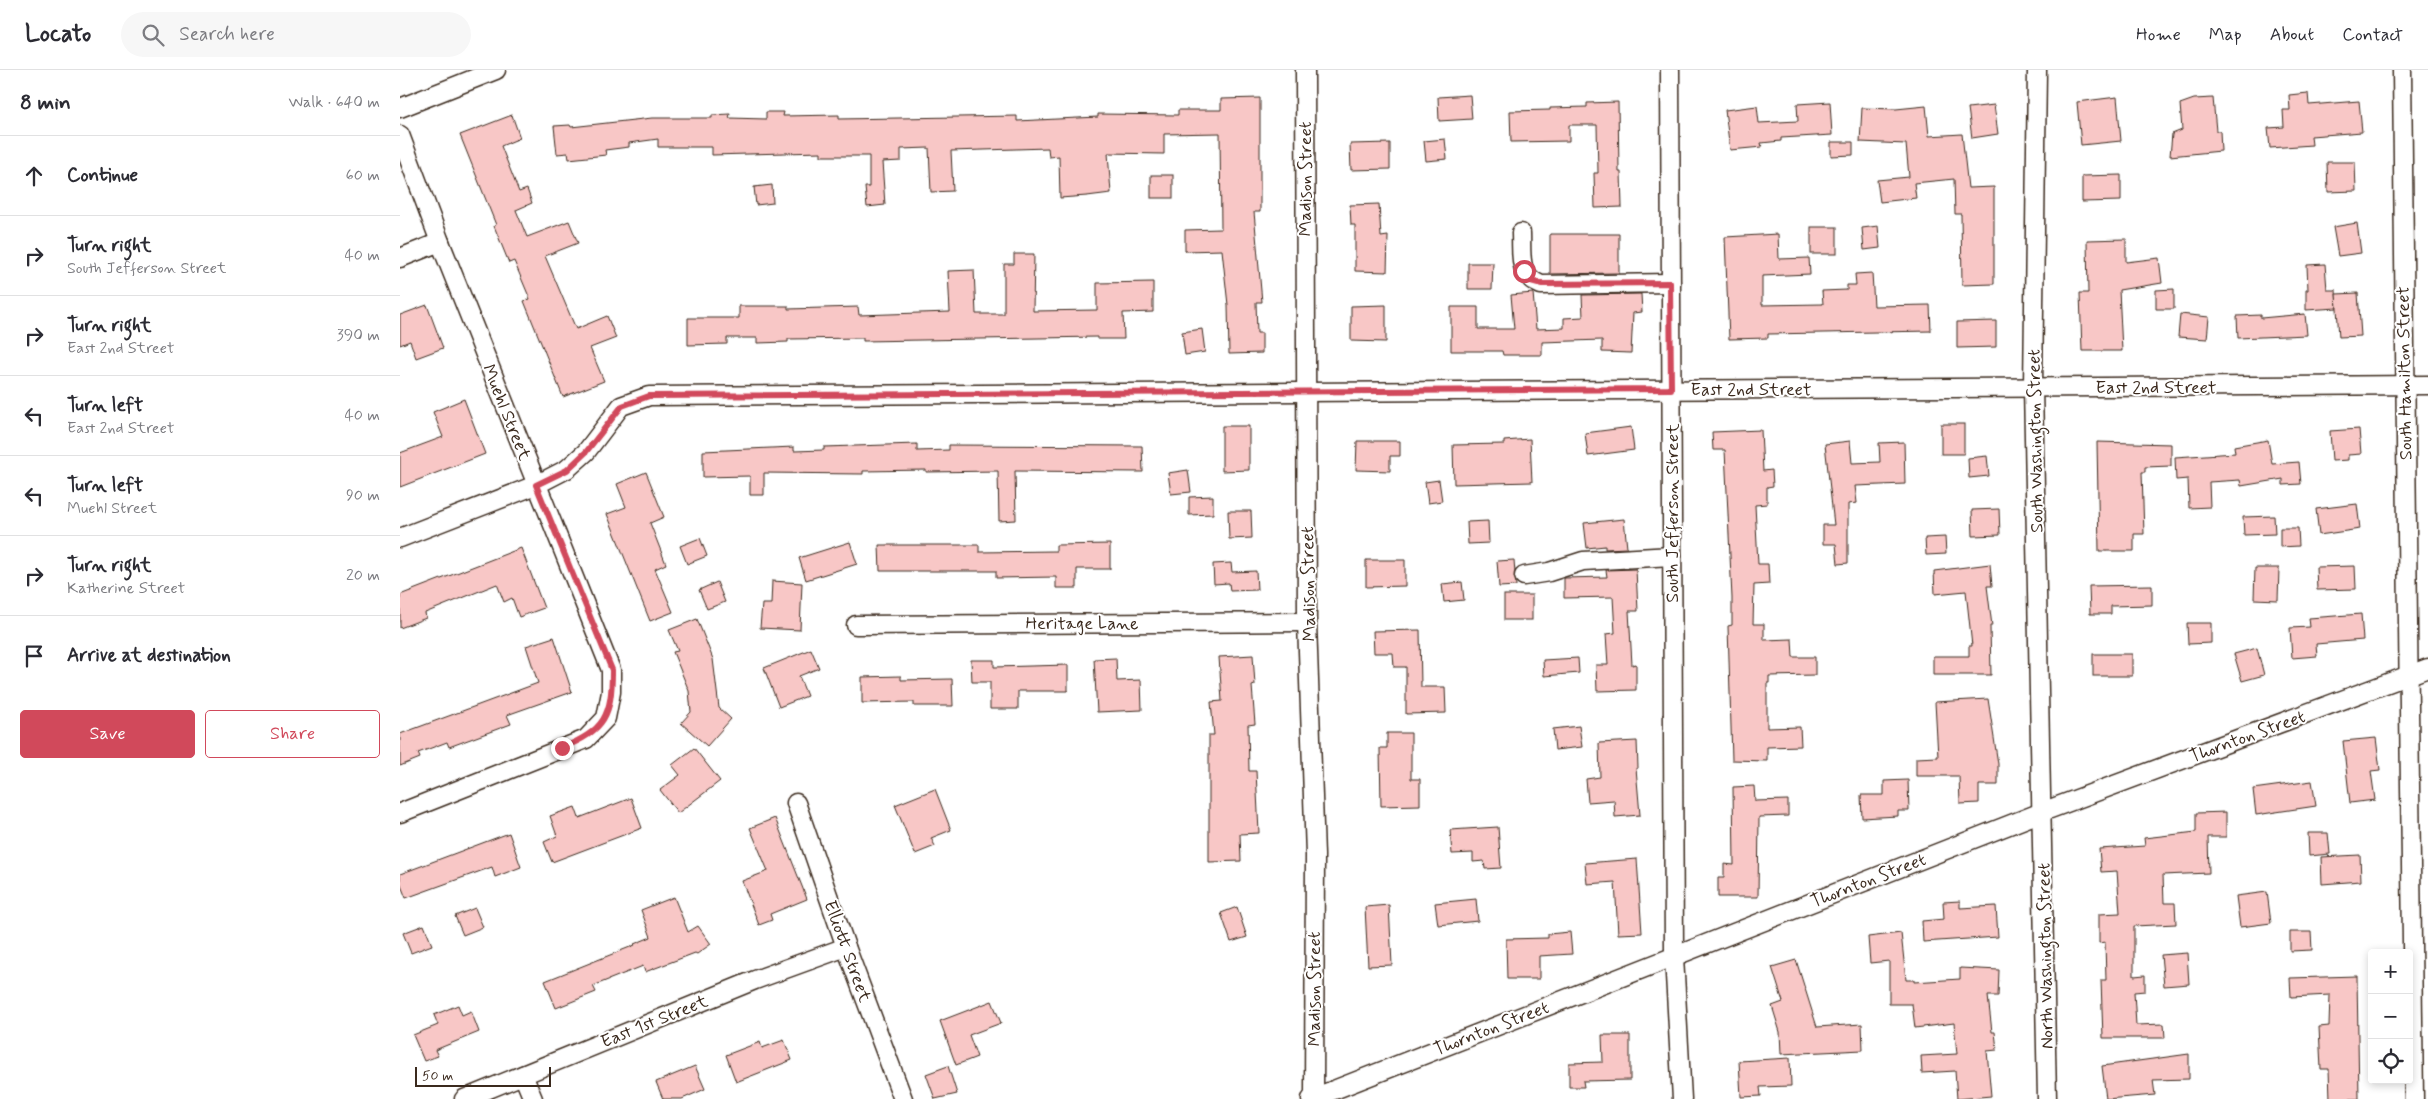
<!DOCTYPE html>
<html lang="en">
<head>
<meta charset="utf-8">
<style>
  :root { --surface:#fff; --page:#f7f7f7; --text:#2b2b33; --muted:#7c7c81; --line:#e1e1e2; --accent:#d1495b }
  body { margin:0; font-family:Mynerve,sans-serif; background:var(--page); color:var(--text) }
  .controls { position:absolute; right:15px; bottom:15px; display:grid; overflow:hidden; border-radius:5px; box-shadow:0 2px 8px #0003 }
  .controls button { width:45px; height:45px; display:grid; place-items:center; padding:0; border:0; border-bottom:1px solid var(--line); background:var(--surface); color:var(--text); font:25px sans-serif }
  .scale { position:absolute; left:15px; bottom:12px; width:136px; box-sizing:border-box; padding-left:5px; border:2px solid #3b2a1e; border-top:0; font-size:14px; line-height:18px; white-space:nowrap; color:#3b2a1e; -webkit-text-stroke:4px #fff; paint-order:stroke }
  .stop { position:absolute; width:15px; height:15px; margin:-11px; border:4px solid #d1495b; border-radius:50%; background:#fff }
  .stop.end { background:#d1495b; border-color:#fff; box-shadow:0 1px 5px #0008 }
  .list { margin:0; padding:0; list-style:none }
  h2 { display:flex; justify-content:space-between; align-items:center; height:65px; margin:0; padding:0 20px; font-size:21px }
  h2 small { font-size:16px; font-weight:400; color:var(--muted) }
  .list li { display:grid; grid-template-columns:32px 1fr auto; gap:15px; align-items:center; box-sizing:border-box; height:80px; padding:0 20px; border-top:1px solid var(--line) }
  .list b { display:block; font-size:19px; white-space:nowrap }
  .list p { margin:0; font-size:16px; white-space:nowrap; color:var(--muted) }
  .list em { font-size:16px; font-style:normal; color:var(--muted) }
  .actions { display:flex; gap:10px; padding:15px 20px }
  .actions a { flex:1; padding:11px 0; border:1px solid var(--accent); border-radius:5px; text-align:center; font-size:18px; color:var(--accent) }
  .actions .main { background:var(--accent); color:#fff }
  .icon { flex:none; width:28px; height:28px; fill:none; stroke:currentColor; stroke-width:2; stroke-linecap:round; stroke-linejoin:round }
  .map { position:relative; flex:none; width:2028px; height:1029px; overflow:hidden }
  header { display:flex; align-items:center; gap:30px; box-sizing:border-box; height:70px; padding:0 25px; background:var(--surface); border-bottom:1px solid var(--line) }
  header strong { font-size:24px }
  nav { display:flex; gap:28px; margin-inline-start:auto; font-size:18px }
  .search { width:350px; height:45px; background:var(--page); display:flex; align-items:center; gap:12px; box-sizing:border-box; padding:0 18px; border-radius:28px; color:var(--muted); font-size:19px }
  main { display:flex }
  aside { flex:1; background:var(--surface) }
  .map>svg:first-child { display:block }
</style>
</head>
<body>
<header>
<strong>Locato</strong>
<div class="search"><svg class="icon" aria-label="search" viewBox="0 0 24 24"><circle cx="10" cy="10" r="6"/><path d="M15 15l6 6"/></svg>Search here</div>
<nav><a>Home</a><a>Map</a><a>About</a><a>Contact</a></nav>
</header>
<main>
<aside>
<h2>8 min<small>Walk · 640 m</small></h2>
<ul class="list">
<li><svg class="icon" aria-label="ahead" viewBox="0 0 24 24"><path d="M12 20V5M6 11l6-6 6 6"/></svg><div><b>Continue</b></div><em>60 m</em></li>
<li><svg class="icon" aria-label="right" viewBox="0 0 24 24"><path d="M7 20v-9h11M14 6l5 5-5 5"/></svg><div><b>Turn right</b><p>South Jefferson Street</p></div><em>40 m</em></li>
<li><svg class="icon" aria-label="right" viewBox="0 0 24 24"><path d="M7 20v-9h11M14 6l5 5-5 5"/></svg><div><b>Turn right</b><p>East 2nd Street</p></div><em>390 m</em></li>
<li><svg class="icon" aria-label="left" viewBox="0 0 24 24"><path d="M17 20v-9H6M10 6l-5 5 5 5"/></svg><div><b>Turn left</b><p>East 2nd Street</p></div><em>40 m</em></li>
<li><svg class="icon" aria-label="left" viewBox="0 0 24 24"><path d="M17 20v-9H6M10 6l-5 5 5 5"/></svg><div><b>Turn left</b><p>Muehl Street</p></div><em>90 m</em></li>
<li><svg class="icon" aria-label="right" viewBox="0 0 24 24"><path d="M7 20v-9h11M14 6l5 5-5 5"/></svg><div><b>Turn right</b><p>Katherine Street</p></div><em>20 m</em></li>
<li><svg class="icon" aria-label="arrive" viewBox="0 0 24 24"><path d="M6 21V4h12l-3 4 3 4H6"/></svg><div><b>Arrive at destination</b></div></li>
</ul>
<div class="actions"><a class="main">Save</a><a>Share</a></div>
</aside>
<div class="map">
<svg width="2028" height="1029" viewBox="0 0 2028 1029">
  <rect width="100%" height="100%" fill="#fff"/>
  <filter id="ink" filterUnits="userSpaceOnUse"><feTurbulence type="fractalNoise" baseFrequency=".02" numOctaves="2"/><feDisplacementMap in="SourceGraphic" scale="10" xChannelSelector="R" yChannelSelector="G"/><feConvolveMatrix kernelMatrix="1 2 1 2 8 2 1 2 1" color-interpolation-filters="sRGB"/></filter>
  <g filter="url(#ink)">
    <g fill="#f8c7c6" stroke="#3b2a1e">
      <path d="M1908,23L1909,35L1959,31L1962,62L1911,66L1912,75L1870,78L1868,58L1884,57L1883,40H1890L1889,25Z"/>
      <path d="M1070,25L1072,49L1039,51L1038,27Z"/>
      <path d="M1717,27L1721,71L1681,75L1677,32Z"/>
      <path d="M860,28V142H854L862,232H856L857,263H862V283L829,284L828,235L822,180L785,181V160L821,159L820,63L764,64V84L708,83L711,123L687,126L660,128L659,86L649,87L648,78L551,81L553,121L531,122L529,78L501,79V91L482,92L485,135L467,137L465,117H469V86H421V82L312,85V77H258V69L229,73V77L205,80L206,85L169,89L168,83L157,84L154,56L170,55L171,57L252,48H312V45L330,44L329,48L366,49V42H384L383,46L439,45V49L617,46V51L698,47V44L778,45V40H821V29Z"/>
      <path d="M1813,28L1816,61H1820L1821,81L1770,86L1772,64L1782,60L1780,34L1794,29Z"/>
      <path d="M1218,32L1219,102H1221L1222,137L1195,138L1194,103H1198L1197,55H1169V71L1111,72L1110,41L1150,40V38L1187,37V33Z"/>
      <path d="M1430,32L1432,65L1381,68V71L1361,73L1362,77L1330,80L1325,40L1357,36L1359,53L1398,51L1397,34Z"/>
      <path d="M1594,35L1598,64L1572,68L1568,38Z"/>
      <path d="M1526,36L1529,66L1562,64L1568,118L1594,117V214L1562,215L1561,144H1555L1554,109L1514,113L1516,128L1480,132L1477,110L1509,107L1506,74L1460,72L1462,38L1496,39Z"/>
      <path d="M112,45L120,68L101,76L119,122L127,119L132,133L116,140L127,167L169,151L178,173L145,186L176,259L207,246L216,268L190,278L204,311L163,327L124,231L130,229L114,191L109,193L94,156L96,155L60,65Z"/>
      <path d="M1045,69L1047,89L1026,91L1024,71Z"/>
      <path d="M1431,72H1453V85L1431,86Z"/>
      <path d="M990,73V99L951,100L950,74Z"/>
      <path d="M1927,92H1955L1956,121L1928,122Z"/>
      <rect x="751" y="105" width="22" height="23"/>
      <path d="M1721,105V131L1682,132V106Z"/>
      <path d="M372,115L373,133L356,135L354,117Z"/>
      <path d="M979,134L981,167L988,166L987,202L955,201V155H951L950,135Z"/>
      <path d="M1957,153L1961,183L1938,186L1933,157Z"/>
      <path d="M1478,156L1480,178L1464,180L1462,158Z"/>
      <rect x="1411" y="157" width="26" height="27"/>
      <path d="M1150,164H1219V203L1150,204Z"/>
      <path d="M1378,164L1379,189L1409,188L1410,204L1362,206V235L1423,234L1422,221L1447,220V215H1456L1455,204L1472,203L1474,236L1530,235L1531,261L1368,264V268L1329,269L1325,167Z"/>
      <path d="M1726,169V192L1759,188L1762,213L1719,220L1722,281H1682L1680,223H1688L1687,170Z"/>
      <path d="M614,184H634L633,241L697,240V213L753,212V242L723,243L724,269H697V267L463,271V268L388,269V272L357,273V268H327V274L288,275V248H339V236H388V239L458,237L459,245L550,242L548,201L574,200L576,244H604V194H614Z"/>
      <path d="M1068,193H1093L1092,219H1068Z"/>
      <path d="M1925,194L1927,220H1936L1937,238L1906,240V220H1908L1907,195Z"/>
      <path d="M1774,219V239H1756V220Z"/>
      <path d="M1133,223L1136,259L1164,258V248L1183,247L1182,225L1241,224L1242,242L1233,243L1231,283L1202,282V270L1142,272V285H1103L1102,281H1051V237H1078V259H1114L1111,225Z"/>
      <path d="M1958,223L1961,266L1939,267L1936,224Z"/>
      <path d="M27,235L43,278L16,288L10,271L0,275V245Z"/>
      <path d="M986,235V272L951,271V236Z"/>
      <path d="M1780,244L1809,247L1807,269L1778,267Z"/>
      <path d="M1905,244L1907,265L1838,268L1837,246L1861,245V248Z"/>
      <path d="M1596,251V277L1557,278V252Z"/>
      <path d="M802,259L805,282L785,285L782,262Z"/>
      <path d="M64,329L85,384L0,417V383L43,367L33,342Z"/>
      <rect x="1541" y="354" width="23" height="30"/>
      <path d="M822,356H849V400L822,401Z"/>
      <path d="M1231,357L1234,380L1188,386L1185,363Z"/>
      <path d="M1959,359L1961,384L1948,385V390L1932,391L1930,361Z"/>
      <path d="M1361,360L1363,401L1372,400L1373,416L1367,417V434L1355,435L1358,494H1368L1369,514L1354,515L1353,554H1364V570L1392,569L1393,587H1415V605L1369,606V613H1367V658L1400,657L1401,676L1367,677V691L1332,690L1328,556L1332,555V528L1325,380H1313L1312,362Z"/>
      <path d="M1130,369L1132,412L1054,414L1053,375L1104,374V371Z"/>
      <path d="M1868,370L1872,394L1899,392L1901,414L1883,415V409L1841,416L1840,410L1809,412L1810,437L1789,438L1788,409L1776,410L1775,387L1835,383L1834,376Z"/>
      <path d="M957,371H1000V386H990V401L956,400Z"/>
      <path d="M1450,371L1452,393L1480,392L1479,373L1504,372L1505,414L1455,416L1457,433L1448,434V493L1438,494L1436,474H1423V455H1434L1425,374Z"/>
      <path d="M1697,372L1771,374V396L1745,397V402H1742L1744,464H1734V481H1699Z"/>
      <path d="M517,374V381L549,380V375L742,376L743,402L615,401L616,450L599,451L598,401L526,402V400L463,401V404L364,403V425H350V406L303,407V381L394,377V381L424,380V377Z"/>
      <path d="M1587,386L1589,406L1569,408L1568,388Z"/>
      <path d="M788,400L791,422L771,424L768,403Z"/>
      <path d="M246,402L264,447L250,453L266,494L255,499L273,542L250,551L207,444L226,437L217,414Z"/>
      <path d="M1039,410L1042,431L1028,433L1025,412Z"/>
      <path d="M813,426V444L789,445V427Z"/>
      <path d="M1957,434L1960,459L1919,465L1916,439Z"/>
      <path d="M1599,439L1600,465L1573,466L1572,440Z"/>
      <path d="M828,441H851L852,468L829,469Z"/>
      <path d="M1874,446L1875,464L1844,465L1843,447Z"/>
      <path d="M1224,449L1227,478L1205,479V476L1187,478L1184,453Z"/>
      <path d="M1088,451L1089,473L1068,474L1067,452Z"/>
      <path d="M1880,458H1898L1899,476L1880,477Z"/>
      <path d="M1545,467L1546,484L1526,485L1525,468Z"/>
      <path d="M300,468L307,486L287,494L280,476Z"/>
      <path d="M450,472L457,494L406,510L399,488Z"/>
      <path d="M710,474V499H677V518H656V507L596,508V501H480L479,475H579V482L656,481V475Z"/>
      <path d="M121,478L144,538L119,547L112,528L104,532L97,514L25,543L26,548L0,558V525Z"/>
      <path d="M966,490H1005V516L966,517Z"/>
      <path d="M1114,490L1116,516L1099,517L1097,491Z"/>
      <path d="M831,493L832,502L856,501L857,520L830,521L829,513L814,514L813,494Z"/>
      <path d="M1590,494L1592,516H1587L1592,556H1590L1591,605H1533V586H1569V576H1572L1566,521L1535,524L1534,501Z"/>
      <path d="M1955,496L1956,519L1917,520L1916,497Z"/>
      <path d="M1855,498H1879L1878,530L1854,529Z"/>
      <path d="M1236,499L1238,541H1229L1232,595L1236,594V620L1197,621L1196,595H1208L1206,564L1215,563L1213,527L1164,528V508L1207,507L1206,500Z"/>
      <path d="M372,511L402,513L400,560L360,558L362,534H371Z"/>
      <path d="M317,512L325,532L307,539L299,520Z"/>
      <path d="M1062,512L1064,530L1044,532L1042,514Z"/>
      <path d="M1752,515V535L1711,536V544H1690L1689,516Z"/>
      <rect x="1104" y="525" width="28" height="25"/>
      <path d="M1961,544L1963,570L1916,574L1917,586L1892,588L1890,558L1910,557L1909,548Z"/>
      <path d="M297,549L313,589L319,638L331,649L307,676L281,653L291,642L289,621L273,582L278,581L269,560Z"/>
      <path d="M1787,553H1811V573L1788,574Z"/>
      <path d="M1020,560L1021,617H1045L1046,643L1006,644V597H994L993,583H974L973,561Z"/>
      <path d="M154,567L172,622L107,645L111,654L49,677L47,672L18,683L20,688L0,696V664L138,613L126,576Z"/>
      <path d="M1857,578L1864,605L1842,611L1834,584Z"/>
      <path d="M411,579L419,598L399,606L407,626L379,637L364,598Z"/>
      <rect x="1693" y="584" width="39" height="22"/>
      <path d="M853,585L855,615L852,616L855,654L848,655L849,701H856L859,763L840,764L841,791L809,792V665H814L811,632L822,631L819,587Z"/>
      <path d="M716,588L717,611L741,610L742,640L697,642L694,589Z"/>
      <path d="M1178,588L1179,603L1144,606L1143,590Z"/>
      <path d="M571,590H594V597L668,595V621H618V639H590V612H572Z"/>
      <path d="M501,606V610L552,609L553,636H514V632L462,633V607Z"/>
      <path d="M1588,629L1598,694V715H1579V733L1560,734L1559,706H1516V688L1538,687L1535,632Z"/>
      <path d="M1179,656L1182,677L1155,680L1153,659Z"/>
      <path d="M987,663H1011V709H1020V735L981,736L980,678H987Z"/>
      <path d="M1976,668L1980,700L1971,701L1975,730L1950,733L1943,671Z"/>
      <path d="M1237,671L1238,698H1236L1240,745L1215,747L1214,730L1188,732L1186,709L1200,707L1199,673Z"/>
      <path d="M294,678L320,711L278,743L260,720L280,705L272,695Z"/>
      <path d="M1508,710L1509,741H1498V746L1462,748L1461,725H1484V711Z"/>
      <path d="M1912,711L1916,736L1856,745L1853,719Z"/>
      <path d="M1354,716L1355,731L1388,730V746L1359,747L1358,827H1318V808H1324V794L1334,795L1333,717Z"/>
      <path d="M535,719L551,760L531,768L535,776L515,784L495,735Z"/>
      <path d="M231,728L242,758L152,792L144,772L157,766L150,746L175,737L179,748Z"/>
      <path d="M1826,742V767H1808L1809,803L1763,805L1764,833H1775L1776,854L1734,856V906L1745,905V921L1734,922L1736,955L1764,954L1765,968H1703L1701,910H1706L1705,872L1699,873V844L1720,843L1717,801L1701,802L1699,779L1745,776L1744,768L1796,762V743Z"/>
      <path d="M375,748L407,829L370,844L372,850L359,855L342,811L368,801L350,758Z"/>
      <path d="M1098,757L1101,798L1085,799L1084,791L1073,792V783L1052,784L1050,760Z"/>
      <path d="M109,763L121,797L95,807L92,797L6,828L0,813V804Z"/>
      <path d="M1908,763H1928L1930,784L1909,786Z"/>
      <path d="M1960,785L1961,811L1922,814L1921,787Z"/>
      <path d="M1237,789L1242,863L1218,864L1215,812L1187,814L1185,793Z"/>
      <path d="M1867,822L1871,853L1840,857L1836,826Z"/>
      <path d="M274,827L288,862L298,856L311,874L297,884L295,883L245,902L243,896L193,916L196,922L156,938L145,911L235,875L234,874L251,867L241,840Z"/>
      <path d="M1076,829L1078,851L1038,855L1035,833Z"/>
      <path d="M1560,831V838L1596,836L1598,867L1523,872L1522,851L1544,849L1543,832Z"/>
      <path d="M989,835L992,895L968,896L965,837Z"/>
      <path d="M837,837L847,867L831,872L821,843Z"/>
      <path d="M75,838L83,857L63,865L55,846Z"/>
      <path d="M24,855L32,875L11,883L3,863Z"/>
      <path d="M1170,862L1172,884L1139,886V909H1107L1106,869L1148,868V864Z"/>
      <path d="M1890,862H1911L1912,880L1890,881Z"/>
      <path d="M1501,863L1506,910H1514V912L1560,909V898L1599,900L1598,926H1588L1592,962H1595L1597,980L1587,981L1591,1026L1557,1029L1555,1001L1522,1003L1521,986L1557,984L1554,953L1515,958L1512,934H1489V891L1470,893L1468,867Z"/>
      <path d="M1787,883L1789,914L1764,916L1761,885Z"/>
      <path d="M1396,890L1417,957L1462,954L1463,980L1381,984L1380,962L1372,936L1383,932L1372,897Z"/>
      <path d="M1957,906L1959,1029H1930L1929,999H1921L1919,957L1929,956L1930,925L1891,927L1890,908Z"/>
      <path d="M592,931L601,953L569,965L577,987L556,995L540,951Z"/>
      <path d="M58,935L62,945L71,941L79,962L35,980L38,986L24,991L13,965L38,955L34,945Z"/>
      <path d="M1202,965H1230V1010L1183,1011L1184,1017H1169V993L1203,992Z"/>
      <path d="M384,970L392,990L336,1012L326,985L360,972L362,978Z"/>
      <path d="M1789,984V1009L1753,1010L1755,1025L1706,1029L1702,996Z"/>
      <path d="M1390,988L1391,1016L1360,1017L1361,1026L1341,1027L1339,991Z"/>
      <path d="M295,996L305,1019L282,1029H263L256,1012Z"/>
      <path d="M548,996L557,1024L535,1029L526,1004Z"/>
    </g>
    <g fill="none" stroke-linecap="round" stroke-linejoin="round">
      <defs>
        <g id="minor">
          <path d="M905,0L907,552L915,785L914,1028"/>
          <path d="M1270,0L1274,887L1282,1029"/>
          <path d="M1637,0L1633,317L1647,1029"/>
          <path d="M2002,0C2003,343 2011,686 2014,1029"/>
          <path d="M0,38L96,0"/>
          <path d="M0,65L40,172L211,600V622L206,648L186,669L0,743"/>
          <path d="M1121,163C1122,185 1117,205 1141,215L1271,213"/>
          <path d="M0,188L40,172"/>
          <path d="M0,468L136,415L167,399L186,382L221,336L249,326L2028,315"/>
          <path d="M1124,506L1149,502L1183,491L1272,486"/>
          <path d="M456,555L907,552"/>
          <path d="M396,733L446,877L503,1029"/>
          <path d="M123,1005L133,1029"/>
          <path d="M64,1029L355,910L446,877"/>
          <path d="M911,1029L1642,742L2028,598"/>
        </g>
      </defs>
      <use href="#minor" stroke="#3b2a1e" stroke-width="21"/>
      <use href="#minor" stroke="#fff" stroke-width="18"/>
    </g>
  </g>
  <g fill="none" stroke-linecap="round" stroke-linejoin="round" filter="url(#ink)">
    <path stroke="#d1495b" stroke-width="6" d="M162,678C205,660 212,646 212,600L136,415L167,400L186,382L222,336L249,326L1271,319L1270,213L1142,214L1131,211L1124,201"/>
  </g>
  <g text-anchor="middle" stroke-width="4" stroke-linejoin="round" paint-order="stroke">
    <g font-size="18" fill="#3b2a1e" stroke="#fff">
      <text transform="translate(905 109) rotate(-90)" y="6">Madison Street</text>
      <text transform="translate(2004 303) rotate(-91)" y="6">South Hamilton Street</text>
      <text x="1756" y="323">East 2nd Street</text>
      <text x="1351" y="325">East 2nd Street</text>
      <text transform="translate(107 342) rotate(68)" y="6">Muehl Street</text>
      <text transform="translate(1635 371) rotate(-91)" y="6">South Washington Street</text>
      <text transform="translate(1272 443) rotate(-90)" y="6">South Jefferson Street</text>
      <text transform="translate(908 514) rotate(-91)" y="6">Madison Street</text>
      <text x="682" y="559">Heritage Lane</text>
      <text transform="translate(1847 666) rotate(-20)" y="6">Thornton Street</text>
      <text transform="translate(1468 810) rotate(-21)" y="6">Thornton Street</text>
      <text transform="translate(448 881) rotate(70)" y="6">Elliott Street</text>
      <text transform="translate(1645 886) rotate(-91)" y="6">North Washington Street</text>
      <text transform="translate(914 919) rotate(-90)" y="6">Madison Street</text>
      <text transform="translate(254 951) rotate(-22)" y="6">East 1st Street</text>
      <text transform="translate(1091 958) rotate(-21)" y="6">Thornton Street</text>
    </g>
  </g>
</svg>
<div class="controls">
<button>+</button>
<button>−</button>
<button><svg class="icon" aria-label="locate" viewBox="0 0 24 24"><circle cx="12" cy="12" r="6"/><path d="M12 2v4M12 18v4M2 12h4M18 12h4"/></svg></button>
</div>
<div class="scale">50 m</div>
<div class="stop" style="left:1124px;top:201px"></div>
<div class="stop end" style="left:162px;top:678px"></div>
</div>
</main>
</body>
</html>
